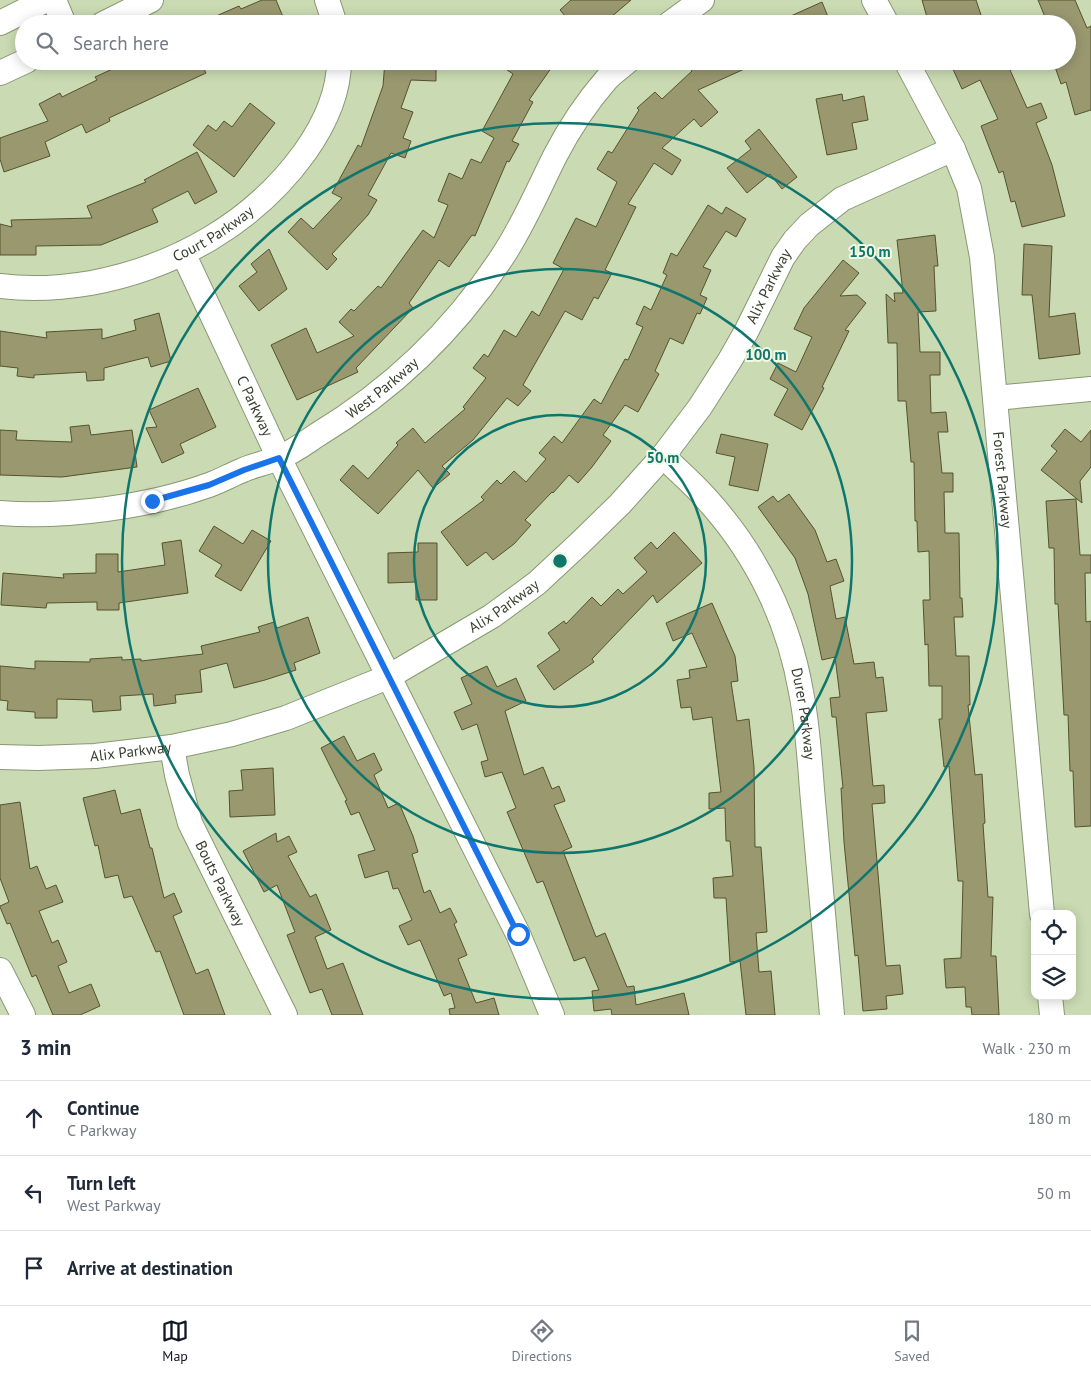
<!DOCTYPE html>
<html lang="en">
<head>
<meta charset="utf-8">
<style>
  :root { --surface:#fff; --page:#f6f6f7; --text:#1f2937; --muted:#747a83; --line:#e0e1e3; --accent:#111827 }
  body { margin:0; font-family:"PT Sans",sans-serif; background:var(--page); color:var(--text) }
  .controls { position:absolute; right:15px; bottom:15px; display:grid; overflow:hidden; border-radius:10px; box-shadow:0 2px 12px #0003 }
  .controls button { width:45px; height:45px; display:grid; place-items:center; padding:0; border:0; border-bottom:1px solid var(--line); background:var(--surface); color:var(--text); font:25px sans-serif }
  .stop { position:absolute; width:15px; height:15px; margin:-11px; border:4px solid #1a73e8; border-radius:50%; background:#fff }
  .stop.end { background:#1a73e8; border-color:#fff; box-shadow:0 1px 5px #0008 }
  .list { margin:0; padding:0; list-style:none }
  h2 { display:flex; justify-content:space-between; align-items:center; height:65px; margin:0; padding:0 20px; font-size:21px }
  h2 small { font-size:16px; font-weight:400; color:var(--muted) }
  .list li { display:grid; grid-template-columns:32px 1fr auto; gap:15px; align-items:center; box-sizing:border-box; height:75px; padding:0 20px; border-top:1px solid var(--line) }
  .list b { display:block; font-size:19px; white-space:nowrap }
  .list p { margin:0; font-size:16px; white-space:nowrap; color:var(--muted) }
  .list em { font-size:16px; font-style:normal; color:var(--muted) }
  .icon { flex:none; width:28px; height:28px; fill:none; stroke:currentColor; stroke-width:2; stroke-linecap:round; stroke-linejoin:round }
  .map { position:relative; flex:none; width:1091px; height:1015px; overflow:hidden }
  .search { position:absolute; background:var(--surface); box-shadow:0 2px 12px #0003; left:15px; right:15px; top:15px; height:55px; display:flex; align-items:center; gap:12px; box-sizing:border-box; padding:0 18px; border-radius:28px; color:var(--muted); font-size:19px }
  .sheet { height:290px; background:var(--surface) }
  nav { display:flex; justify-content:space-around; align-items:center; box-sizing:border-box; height:70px; border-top:1px solid var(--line); background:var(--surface); font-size:14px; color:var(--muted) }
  nav a { display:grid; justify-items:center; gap:2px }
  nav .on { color:var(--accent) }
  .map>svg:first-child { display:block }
</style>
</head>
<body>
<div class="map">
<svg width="1091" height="1015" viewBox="0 0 1091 1015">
  <rect width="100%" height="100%" fill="#cadbb3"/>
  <g fill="#99986f" stroke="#54532d">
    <path d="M262,0H276L286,24H198L239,6L241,9Z"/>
    <path d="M571,0H631L603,24H572L560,10Z"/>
    <path d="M922,0H976L984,24H929Z"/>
    <path d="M1038,0H1075L1087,28L1091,26V110L1075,115L1066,82L1061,84L1053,61H1067V24H1048Z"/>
    <path d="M822,2L831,24H773Z"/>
    <path d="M130,61H200L206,73L109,118L110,121L86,133L82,124L45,142L50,156L4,172L0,159V138L48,121L39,104L60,93L62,97L97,80L95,77Z"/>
    <path d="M385,61H436V81L411,80L401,108L413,112L403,138L411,141L405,158L391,153L368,195L377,200L368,215L332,254L337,259L327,270L288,232L301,218L313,229L342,198L332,193L358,145L361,147L383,86Z"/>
    <path d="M494,61H556L529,100L533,102L512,141L519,144L509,162L507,161L475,236L472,235L449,267L439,260L409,303L413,308L356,368L358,372L297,400L271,345L306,328L317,353L354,336L339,322L351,309L354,311L378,286L381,288L423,230L434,238L448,205L438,201L449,173L462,179L471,159L481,163L494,138L482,131L513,74Z"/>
    <path d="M688,61H762L698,90L718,112L701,127L694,119L662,148L681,160L672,175L654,163L628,204L636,207L605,270L612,273L598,299L594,297L582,320L565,311L523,385L531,391L518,406L507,398L473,440L442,466L450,474L433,488L418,470L378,514L340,480L353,465L368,479L398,445L396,443L413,428L425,443L465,409L463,407L486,378L473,368L484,354L488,357L504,330L516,337L532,311L539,316L564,269L553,263L576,218L596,227L617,182L597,169L608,151L612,153L639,110L637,108L655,92L662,99L692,71Z"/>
    <path d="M965,61H1006L1027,108L1041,103L1047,118L1036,123L1052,165L1065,216L1022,227L1015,201L1011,202L1003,171L999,173L981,126L998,119L980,80L962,89L952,67Z"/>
    <path d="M842,94L843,101L864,96L868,120L852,123L857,149L827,155L816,99Z"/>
    <path d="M250,103L275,123L234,177L193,145L208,125L216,131L224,121L232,127Z"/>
    <path d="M759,129L797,177L782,189L770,174L747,193L727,168L751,149L745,141Z"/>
    <path d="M197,152L217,192L195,204L188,191L152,209L158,222L101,245L36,246V255H0V224L12,227L11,220L92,218L87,206L146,182L144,180Z"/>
    <path d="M708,205L722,214L726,207L746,219L736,237L726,231L703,267L711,270L700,295L707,298L700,314L697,313L683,344L670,338L655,371L659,374L638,412L625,405L603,435L611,441L592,467L578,483L569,475L553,493L552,492L525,520L531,525L514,544L493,560L486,552L467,566L441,532L484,500L481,497L497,480L501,484L514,471L526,482L546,459L539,453L554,436L562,443L594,399L601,404L625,359L628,360L643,327L636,324L644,306L651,310L667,275L663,273L671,253L677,256Z"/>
    <path d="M935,235L938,266H934L936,311L918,312L920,352H940V375H930L931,413L946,412L948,432H938L942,473H953V492H944L945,533H959L960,598H962L963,617H954L956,656H969L970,705H968L975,775L982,774L985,823L983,824L988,897H993L991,956H996L999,1015H972L971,1007H966L965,987L946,988L944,959L961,958L963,881H958L949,766L944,767L939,719H942V686H929L928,644L925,645L923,600H930L929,551L918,552L917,521H915L914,462H911L906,401H898L897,343H888L886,294L895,302L894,293H903L897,240Z"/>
    <path d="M1024,244L1052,246L1049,317L1075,313L1080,354L1039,359L1032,295H1022Z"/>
    <path d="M269,249L287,289L259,311L239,286L257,272L251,264Z"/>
    <path d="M843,260L859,273L840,296L857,295L866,303L845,330L849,331L822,387L824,388L802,430L774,415L788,389L770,379L778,363L796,372L812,337L794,329L804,308Z"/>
    <path d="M159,313L171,361L151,367L148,357L104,368V380L87,381L86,372L34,375V378L17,376L18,368L0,366V331L47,338L46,332L102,329V339L136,330L134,320Z"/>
    <path d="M198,388L216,427L180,444L184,453L162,463L146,428L157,427L149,410Z"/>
    <path d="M89,425L91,435L132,430L137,467L62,477L0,475V430L17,431L16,440L72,442L70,427Z"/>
    <path d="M1065,429L1081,442L1091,430V467L1080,481L1082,503L1041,470L1057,451L1051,446Z"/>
    <path d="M721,434L768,444L758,491L729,485L735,457L716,453Z"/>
    <path d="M789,494L815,530L827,562L836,559L844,581L830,586L836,619L845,617L854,664L874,662L876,678L883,677L887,711L866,713L873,786L884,785L885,803L872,804L886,966L900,965L903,994L886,996L887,1009L863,1011L858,955L855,956L844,842L841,788H843L836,717H832L830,698L840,697L835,657L822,660L808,594L795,558L758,507L773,496L778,502Z"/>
    <path d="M1076,499L1080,555H1091V573H1085L1086,622L1091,621V826L1075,827L1073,771H1070L1068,715H1064L1058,604H1055L1054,548H1049L1046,501Z"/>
    <path d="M214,526L243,544L252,530L271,541L241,591L215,576L222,565L199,551Z"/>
    <path d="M674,532L702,563L657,603L653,595L592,659L594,662L554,690L537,666L560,650L548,633L564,621L566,624L592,597L601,606L618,589L623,594L647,572L634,558L651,542L657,549Z"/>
    <path d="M181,540L188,593L119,603V610H97V602L47,603L46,608L1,605L3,573L64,578L63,574L96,573V554H118V572L165,565L162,543Z"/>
    <path d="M418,543H437V600H416V582L388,583V553L418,552Z"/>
    <path d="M712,603L735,656L738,681L731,682L737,721L749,719L754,767L755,847H761L767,932L756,933L759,972L771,971L775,1015H746L740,961L730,962L726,898H714L713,878L733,876L730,841H726L725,808L709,809V793L721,792L712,717L693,720L691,707L681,708L677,680L690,678L689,670L707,667L692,633L673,641L666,623Z"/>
    <path d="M308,617L320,653L294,663L296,670L265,680L234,688L227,663L200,670L202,692L175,695L176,703L154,706L153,694L120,696L121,710L93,712L92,700L57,699V718H35V712L7,710L8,701L0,700V666L35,669V661L90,662V659L122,657V660L141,659V661L203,654L201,646L260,632L258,627L274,622L277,628Z"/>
    <path d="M487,666L497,687L516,678L526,701L505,711L524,775L543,767L552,789L559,786L565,801L554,805L572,847L563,851L596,937L605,933L627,987L634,986L636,1005L684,993L689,1015H612L611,1009L594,1011L592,991L599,990L585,957L574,961L543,881L537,883L507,812L516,808L502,772L485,777L481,762L488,760L477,724L462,730L454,712L472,704L461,678Z"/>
    <path d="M344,736L357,761L374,753L382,770L374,775L388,808L399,803L413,836L418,852L412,854L424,893L430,890L440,913L450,908L457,922L454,924L467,955L458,959L476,1003L494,998L499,1015H450L449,1009L455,1008L451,993L444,996L420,940L408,945L399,926L412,920L398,888L393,889L388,871L365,878L358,855L375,850L359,812L351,815L345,801L347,800L321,748Z"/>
    <path d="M273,768L275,815L230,817L229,791L243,790L241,770Z"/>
    <path d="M115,790L121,814L140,809L150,848H152L164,898L174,893L182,912L173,916L196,974L208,969L225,1015H184L160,951L156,952L132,896L124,898L118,875L105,878L98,845L95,846L83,798Z"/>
    <path d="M20,802L30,869L37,866L46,889L56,885L63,902L39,911L52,943L58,940L67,962L58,966L69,993L91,984L100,1006L80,1015H53L36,975L32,977L10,923L7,924L0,907V906L9,902L0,878V805Z"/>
    <path d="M276,833L277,842L289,836L297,852L288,856L310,897L316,894L331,930L315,937L327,969L343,963L363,1015H332L322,989L310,993L287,935L295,932L277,885L264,892L243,851Z"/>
  </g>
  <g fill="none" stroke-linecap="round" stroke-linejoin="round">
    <defs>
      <g id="minor">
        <path d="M54,0L64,24"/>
        <path d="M327,0L335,24"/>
        <path d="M874,0L887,24"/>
        <path d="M0,23L46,0"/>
        <path d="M103,24L151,0"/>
        <path d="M669,24L702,0"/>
        <path id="s1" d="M906,61L953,149L969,188L982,257L1042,914"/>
        <path d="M0,73L26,61"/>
        <path id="s2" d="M183,253L279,458L518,934L552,1015"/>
        <path id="s3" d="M0,286C30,290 61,288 91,283C176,267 254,223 305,152C324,125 339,95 339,61"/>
        <path d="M995,398L1091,389"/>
        <path id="s4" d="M663,456C679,472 696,486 711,504C758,557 789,622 801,692C809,731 810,772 814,812C820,880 826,947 832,1015"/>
        <path id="s5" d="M0,513C65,518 148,507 209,485C220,481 231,475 243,470C254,465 267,463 278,458C292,453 305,443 317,435C395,388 457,328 506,251C525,221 539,188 555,156C569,129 586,103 606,80C612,73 621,67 628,61"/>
        <path id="s6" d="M172,747L177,775L190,823L285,1015"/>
        <path id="s7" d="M0,757L38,758L95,756L172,747L232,734L286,718L388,677L492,616L537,583L580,543L620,504L663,456L700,407L730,360L746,332L783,257L795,240L809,225L842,199L953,149"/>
        <path d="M0,970L23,1015"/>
        <path d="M1050,996L1052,1015"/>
      </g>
    </defs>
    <use href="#minor" stroke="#889873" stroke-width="26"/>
    <use href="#minor" stroke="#fff" stroke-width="24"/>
  </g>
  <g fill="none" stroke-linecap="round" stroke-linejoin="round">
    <path stroke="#1a73e8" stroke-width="6" d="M152,501L209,485L244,470L279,458L518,934"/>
  </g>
  <g fill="none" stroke="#0f766e" stroke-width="2.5">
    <circle cx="560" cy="561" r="146"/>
    <circle cx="560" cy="561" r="292"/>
    <circle cx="560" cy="561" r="438"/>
  </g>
  <g text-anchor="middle" stroke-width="4" stroke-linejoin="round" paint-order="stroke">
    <g font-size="15" fill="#373e2e" stroke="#f0f9e4">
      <text dy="5" stroke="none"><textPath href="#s3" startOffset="224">Court Parkway</textPath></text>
      <text dy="5" stroke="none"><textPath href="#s7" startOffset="956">Alix Parkway</textPath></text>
      <text dy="5" stroke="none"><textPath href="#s5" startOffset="412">West Parkway</textPath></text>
      <text dy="5" stroke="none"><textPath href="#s2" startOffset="169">C Parkway</textPath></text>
      <text dy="5" stroke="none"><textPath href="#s1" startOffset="436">Forest Parkway</textPath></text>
      <text dy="5" stroke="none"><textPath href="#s7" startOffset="536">Alix Parkway</textPath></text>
      <text dy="5" stroke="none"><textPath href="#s4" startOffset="301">Durer Parkway</textPath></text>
      <text dy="5" stroke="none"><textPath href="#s7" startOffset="131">Alix Parkway</textPath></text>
      <text dy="5" stroke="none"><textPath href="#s6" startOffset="146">Bouts Parkway</textPath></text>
    </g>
  </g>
  <circle cx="560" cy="561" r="8" fill="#0f766e" stroke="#f0f9e4" stroke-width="2.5"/>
  <g font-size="15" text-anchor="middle" font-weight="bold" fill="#0f766e" stroke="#f0f9e4" stroke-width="4" stroke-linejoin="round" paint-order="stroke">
    <text x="870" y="257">150 m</text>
    <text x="766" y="360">100 m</text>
    <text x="663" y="463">50 m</text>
  </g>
</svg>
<div class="controls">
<button><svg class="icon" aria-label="locate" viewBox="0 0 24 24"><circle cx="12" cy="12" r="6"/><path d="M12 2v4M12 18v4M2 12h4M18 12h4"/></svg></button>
<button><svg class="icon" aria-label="layers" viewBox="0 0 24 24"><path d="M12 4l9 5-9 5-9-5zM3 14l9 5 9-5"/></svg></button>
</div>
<div class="stop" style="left:518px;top:934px"></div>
<div class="stop end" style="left:152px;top:501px"></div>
<div class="search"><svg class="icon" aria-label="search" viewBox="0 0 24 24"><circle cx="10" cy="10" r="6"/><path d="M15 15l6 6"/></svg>Search here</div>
</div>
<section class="sheet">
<h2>3 min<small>Walk · 230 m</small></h2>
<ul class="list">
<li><svg class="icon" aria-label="ahead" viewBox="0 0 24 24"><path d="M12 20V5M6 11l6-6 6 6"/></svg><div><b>Continue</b><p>C Parkway</p></div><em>180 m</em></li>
<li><svg class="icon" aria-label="left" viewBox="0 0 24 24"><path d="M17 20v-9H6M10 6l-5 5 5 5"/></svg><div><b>Turn left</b><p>West Parkway</p></div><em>50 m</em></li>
<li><svg class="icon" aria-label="arrive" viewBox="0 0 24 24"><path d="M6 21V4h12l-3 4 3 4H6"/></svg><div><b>Arrive at destination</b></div></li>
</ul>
</section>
<nav>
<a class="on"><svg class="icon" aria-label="map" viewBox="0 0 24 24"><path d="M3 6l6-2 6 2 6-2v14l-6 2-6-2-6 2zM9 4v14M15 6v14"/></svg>Map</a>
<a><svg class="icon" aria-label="directions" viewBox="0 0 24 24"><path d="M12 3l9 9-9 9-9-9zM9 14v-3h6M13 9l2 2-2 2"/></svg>Directions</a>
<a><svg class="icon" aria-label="saved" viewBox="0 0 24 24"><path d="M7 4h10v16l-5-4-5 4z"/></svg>Saved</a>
</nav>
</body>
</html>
